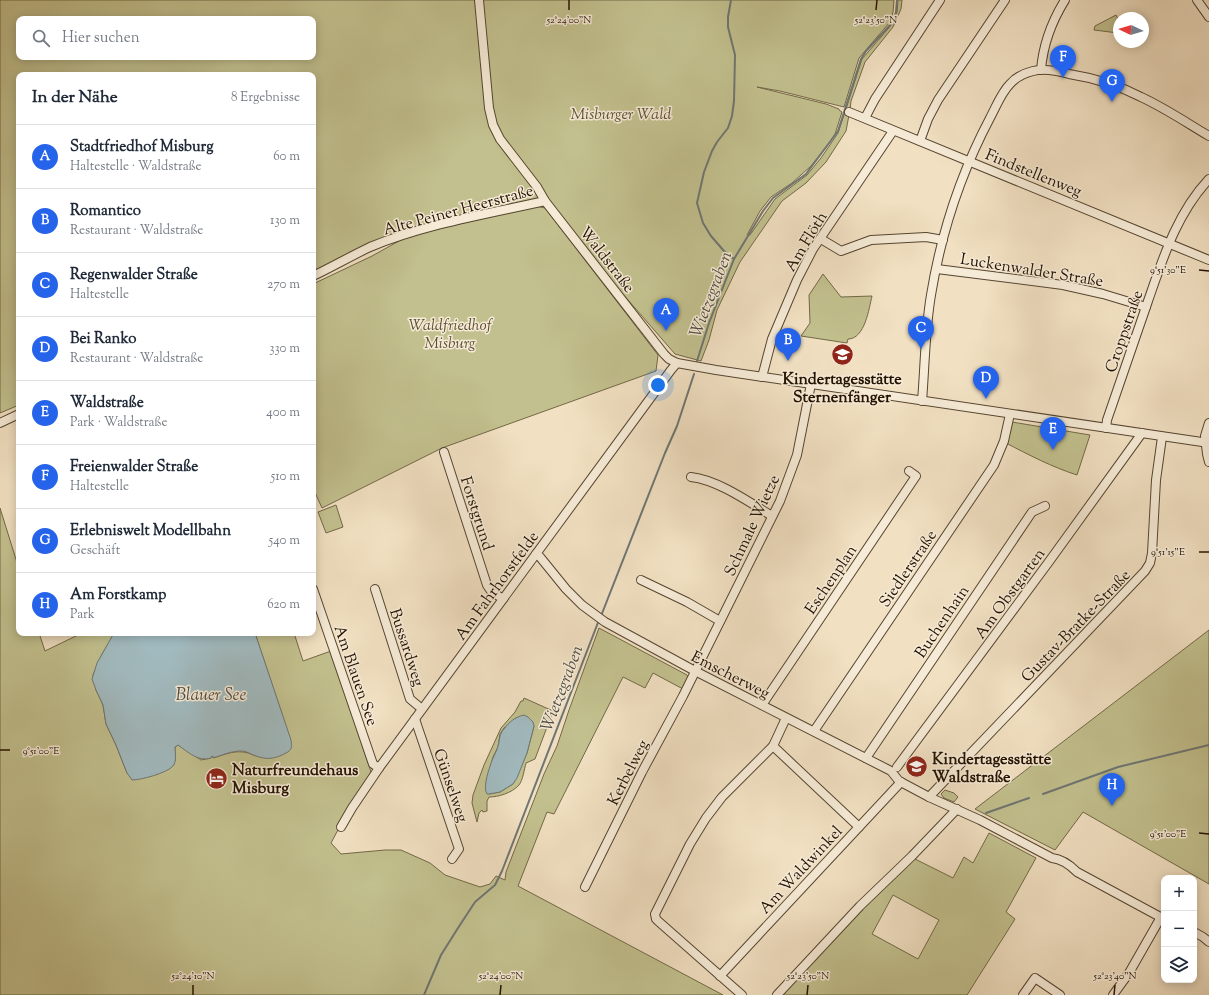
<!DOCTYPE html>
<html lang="de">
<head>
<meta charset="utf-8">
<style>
  :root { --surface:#fff; --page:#f2f2f3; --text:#1f2937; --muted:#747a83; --line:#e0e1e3; --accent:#2563eb }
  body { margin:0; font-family:"Sorts Mill Goudy",serif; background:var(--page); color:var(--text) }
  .controls { position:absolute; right:12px; bottom:12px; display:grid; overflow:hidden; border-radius:8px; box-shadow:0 2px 10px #0003 }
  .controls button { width:36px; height:36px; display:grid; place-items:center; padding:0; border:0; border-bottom:1px solid var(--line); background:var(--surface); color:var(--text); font:20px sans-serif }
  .compass { position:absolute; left:1113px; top:12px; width:36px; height:36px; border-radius:50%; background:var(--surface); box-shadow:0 2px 10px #0003; rotate:274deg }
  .you { position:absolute; left:658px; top:385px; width:14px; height:14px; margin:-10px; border:3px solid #fff; border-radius:50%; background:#1a73e8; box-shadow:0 0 0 6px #1a73e833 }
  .badge { display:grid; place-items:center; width:26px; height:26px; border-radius:50%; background:var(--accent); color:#fff; font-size:13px; font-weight:700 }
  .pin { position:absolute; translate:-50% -33px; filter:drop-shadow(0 1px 2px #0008) }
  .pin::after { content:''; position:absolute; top:21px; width:14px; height:12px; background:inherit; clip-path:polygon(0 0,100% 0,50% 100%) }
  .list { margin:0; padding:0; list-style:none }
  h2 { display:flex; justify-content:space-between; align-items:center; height:52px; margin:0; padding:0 16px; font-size:17px }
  h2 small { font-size:13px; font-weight:400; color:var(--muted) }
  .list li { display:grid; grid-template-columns:26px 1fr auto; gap:12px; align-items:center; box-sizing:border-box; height:64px; padding:0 16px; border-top:1px solid var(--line) }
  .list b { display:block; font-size:15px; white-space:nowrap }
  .list p { margin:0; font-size:13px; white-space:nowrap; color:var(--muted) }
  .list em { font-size:13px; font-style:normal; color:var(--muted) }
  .icon { flex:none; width:22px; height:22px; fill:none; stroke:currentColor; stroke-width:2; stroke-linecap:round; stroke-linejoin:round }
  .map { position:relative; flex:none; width:1209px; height:995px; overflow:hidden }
  .search { position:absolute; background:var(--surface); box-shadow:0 2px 10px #0003; left:16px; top:16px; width:300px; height:44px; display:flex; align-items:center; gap:10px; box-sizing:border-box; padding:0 14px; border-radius:8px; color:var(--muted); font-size:15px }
  .panel { position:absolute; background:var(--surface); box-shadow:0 2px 10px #0003; left:16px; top:72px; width:300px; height:564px; border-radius:8px }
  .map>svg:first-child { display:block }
</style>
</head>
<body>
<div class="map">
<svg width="1209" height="995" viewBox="0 0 1209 995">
  <rect width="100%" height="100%" fill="#f1e0c2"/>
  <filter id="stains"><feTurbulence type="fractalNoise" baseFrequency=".005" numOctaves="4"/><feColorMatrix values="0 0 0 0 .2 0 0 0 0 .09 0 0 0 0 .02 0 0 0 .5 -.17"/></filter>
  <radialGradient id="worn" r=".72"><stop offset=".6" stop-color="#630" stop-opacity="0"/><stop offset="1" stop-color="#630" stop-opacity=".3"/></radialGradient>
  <g fill="#c2c08e" stroke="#726847" fill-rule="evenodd">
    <path d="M0,0H894L893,12L890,22L859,58L844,107L780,91L757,87L826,104L839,109V110L842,112L835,134L830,142L811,166L792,183L771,197L760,211L747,235H750L775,199L807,175L821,158L838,133L845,112L849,115L846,131L826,162L806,183L782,201L740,262L717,310L709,340L701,361L675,354L615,285L545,198L449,220L313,273V75H19V405L0,413ZM19,19H313V57H19Z"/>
    <path d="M898,0H902L901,9L893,27L865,62L851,101L850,110L846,109L862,59L893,23L897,12Z"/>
    <path d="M1116,15L1119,21L1118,33L1094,30L1095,26Z"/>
    <path d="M536,206L545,208L658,355L656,371L442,448L322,508L313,488V284L372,256L408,236Z"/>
    <path d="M823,274L841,297L872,296C869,308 865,339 848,339L847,343L801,336L810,323L809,295Z"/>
    <path d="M1012,422L1090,435L1077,475C1052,467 1029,455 1006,443Z"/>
    <path d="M336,505L343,527L326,533L318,512Z"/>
    <path d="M0,508L19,569V633H39L45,651L82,633H114L111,640L102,654L93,675L96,690L103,705L106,724L116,745L127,773L175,761V747L178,745L201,760L211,758V757L213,756L214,758C228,753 241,748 255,756L283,718L255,633H294L303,661L331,651L372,775L347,813L331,843L341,854L385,850H401L430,863L445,875L480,887L490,884L496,876L505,880L506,872L544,774L557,746L569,710L599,628L687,675L689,679L683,689L653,673L645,688L623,677L554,814L547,812L518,886L723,995H0Z"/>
    <path d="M1209,630V884L1083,812L1055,850L975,809Z"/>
    <path d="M524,698L553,711L535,759L526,763C524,770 523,780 519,785C512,793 498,797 489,797L487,801V811L483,812L482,810L479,813L477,822L472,803L473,795L484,765L501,728L515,712L521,701H523ZM516,718L534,726L527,753L513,784L500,792L489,794L486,784L493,757L498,747L500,734L504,728Z"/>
    <path d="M945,790L954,793L958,797L954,802L944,798L941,794Z"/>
    <path d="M989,833L1036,858L1006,912L1015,919L967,995H778L911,857L953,878L964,857L973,863ZM893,895L939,920L918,959L872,934Z"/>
  </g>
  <g fill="#a1babf" stroke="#6f7673">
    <path d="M114,633H255L291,740C292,747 292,750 286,753C275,759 267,760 256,756C250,754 247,751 241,751C232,751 222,755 213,758V756L211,757V758C198,762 188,752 178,745L175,747C175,753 177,761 173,766C167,773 141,780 132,780L127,773L116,745L106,724L103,705L96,690L92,679L97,663Z"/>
    <path d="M524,715L528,717L533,722L534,726L527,753L517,778L513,784L500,792L489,794H487C482,787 490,766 493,758C495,754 497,750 498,746C500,740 499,734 504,729C509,722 515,717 524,715Z"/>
  </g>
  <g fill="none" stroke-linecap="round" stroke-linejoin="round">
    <g stroke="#6f7673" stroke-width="2">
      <path d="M731,0L728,17V27L735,55L734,101L732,116L728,128L717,142L712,151L704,172L697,203L703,223L711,236L724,251L734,259"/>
      <path d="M697,361L709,323L734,259L763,211L773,198L806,174L838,131L861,59L866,51L892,23L896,12L897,0"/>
      <path d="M601,616L665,453L677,426L694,374"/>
      <path d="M1043,794L1118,767L1209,745"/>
      <path d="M986,813L1029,798"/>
      <path d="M424,995L441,955L458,928L475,902L495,885L502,871L599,620"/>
    </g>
    <defs>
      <g id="minor">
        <path d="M479,0L489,108L493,125L500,139L537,187L545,201L664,354L669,359L677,363L716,370L1209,443"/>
        <path d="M1197,0L1209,17"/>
        <path d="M1041,70C1043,45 1052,21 1065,0"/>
        <path d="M849,112L1209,260"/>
        <path d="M865,118L875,99L940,0"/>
        <path d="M920,141L928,119L938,100L1005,0"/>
        <path d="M821,239L841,251L871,240L926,237L943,240"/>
        <path d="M937,269L1063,285L1103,294L1146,307"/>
        <path d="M313,276C332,267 351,256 370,247C426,224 487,214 545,201"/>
        <path d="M762,377L772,339L797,280L813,249L893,131"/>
        <path d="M922,401C925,365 925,330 931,295C941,234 961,173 990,118C996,107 1001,93 1010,84C1016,77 1025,73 1033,71C1045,68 1058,71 1069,74C1094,78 1118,85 1141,97C1165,108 1187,123 1209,136"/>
        <path d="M0,423L19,414"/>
        <path d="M1209,423L1205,436L1207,454L1209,462"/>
        <path d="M1106,428L1107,420C1121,380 1134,341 1148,301C1163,258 1177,213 1209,179"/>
        <path d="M444,452L487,585L491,591L503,599"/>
        <path d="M691,477C718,480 749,502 772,516"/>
        <path d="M536,554L540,557L566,589L582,605L605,622L695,671L891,771L899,781L929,797L980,820L1052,858C1062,859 1070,865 1077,872L1164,919"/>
        <path d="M641,580L687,602L720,621"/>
        <path d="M313,589L373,764L379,768"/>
        <path d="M375,589L410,699L422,709"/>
        <path d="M762,705L916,476L909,471"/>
        <path d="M415,719L459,849L452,859"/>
        <path d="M814,731L994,465L1004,441L1010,414"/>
        <path d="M773,746L859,827"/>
        <path d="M866,758L1032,512L1045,506"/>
        <path d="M897,767L1048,563L1142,433"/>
        <path d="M929,797L1145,571L1150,563L1152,553L1156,480L1162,437"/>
        <path d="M341,827L352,808L379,768L671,370L677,363"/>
        <path d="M585,887L642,772L683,696L780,501L797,455L811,384"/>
        <path d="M1194,932L1203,937L1209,942"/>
        <path d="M720,976L901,782"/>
        <path d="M742,995L658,921L656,919L655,914L690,844L706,818L722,797L773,746L786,718"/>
        <path d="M777,995L860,906L912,856L957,809"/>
        <path d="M1023,995L1035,978L1060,995"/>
        <path d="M1113,995L1129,973L1161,917"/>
      </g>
    </defs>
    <use href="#minor" stroke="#564530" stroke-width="10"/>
    <use href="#minor" stroke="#f6ebd7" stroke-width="8"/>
  </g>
  <path fill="none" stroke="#231100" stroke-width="1.5" d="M569,10V0M876,10L877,0M1199,270L1209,271M1199,552H1209M0,750H10M1199,833L1209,834M193,995V985M500,995L501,985M807,995L808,985M1114,995L1115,985"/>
  <defs>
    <symbol id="school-disc" viewBox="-11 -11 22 22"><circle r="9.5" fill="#8f2418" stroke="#f6ebd7"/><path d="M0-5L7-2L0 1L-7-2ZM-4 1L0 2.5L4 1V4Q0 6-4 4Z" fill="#fff"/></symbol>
    <symbol id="hotel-disc" viewBox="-11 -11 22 22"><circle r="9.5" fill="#8f2418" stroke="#f6ebd7"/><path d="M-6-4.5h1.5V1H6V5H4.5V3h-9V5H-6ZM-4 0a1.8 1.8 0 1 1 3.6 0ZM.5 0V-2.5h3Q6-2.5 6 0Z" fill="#fff"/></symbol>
  </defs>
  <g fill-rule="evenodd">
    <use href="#school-disc" x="830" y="342" width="25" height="25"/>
    <use href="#school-disc" x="904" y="754" width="25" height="25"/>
    <use href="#hotel-disc" x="204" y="766" width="25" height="25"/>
  </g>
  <g text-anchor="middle" stroke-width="3" stroke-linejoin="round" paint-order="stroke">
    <g font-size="16" font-style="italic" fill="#5b4e32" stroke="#f6ebd7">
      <text x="621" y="119">Misburger Wald</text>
      <text x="450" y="330">Waldfriedhof<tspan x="450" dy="18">Misburg</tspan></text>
    </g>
    <g font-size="16" fill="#231100" stroke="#f6ebd7">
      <text transform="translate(1034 172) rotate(22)" y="6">Findstellenweg</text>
      <text transform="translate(458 209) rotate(-15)" y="6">Alte Peiner Heerstraße</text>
      <text transform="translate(805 241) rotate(-59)" y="6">Am Flöth</text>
      <text transform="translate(608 259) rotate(52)" y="6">Waldstraße</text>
      <text transform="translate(1032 269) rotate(9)" y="6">Luckenwalder Straße</text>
      <text transform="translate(1123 331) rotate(-71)" y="6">Croppstraße</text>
      <text transform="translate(478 513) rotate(72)" y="6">Forstgrund</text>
      <text transform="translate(751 525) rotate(-65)" y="6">Schmale Wietze</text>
      <text transform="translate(907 568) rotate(-56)" y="6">Siedlerstraße</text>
      <text transform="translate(830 579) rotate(-56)" y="6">Eschenplan</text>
      <text transform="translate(496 585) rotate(-54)" y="6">Am Fahrhorstfelde</text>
      <text transform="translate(1009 593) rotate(-54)" y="6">Am Obstgarten</text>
      <text transform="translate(941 621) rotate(-56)" y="6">Buchenhain</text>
      <text transform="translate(1075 625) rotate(-46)" y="6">Gustav-Bratke-Straße</text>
      <text transform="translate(408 647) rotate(72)" y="6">Bussardweg</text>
      <text transform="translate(731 674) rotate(27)" y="6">Emscherweg</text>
      <text transform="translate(357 675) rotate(71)" y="6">Am Blauen See</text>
      <text transform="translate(627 772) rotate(-63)" y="6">Kerbelweg</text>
      <text transform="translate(452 785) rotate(71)" y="6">Günselweg</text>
      <text transform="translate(800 869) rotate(-47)" y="6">Am Waldwinkel</text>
    </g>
    <g font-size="16" font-weight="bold" fill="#231100" stroke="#f6ebd7" text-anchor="start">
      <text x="842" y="384" text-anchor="middle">Kindertagesstätte<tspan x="842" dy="18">Sternenfänger</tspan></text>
      <text x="932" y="764">Kindertagesstätte<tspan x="932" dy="18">Waldstraße</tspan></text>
      <text x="232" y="775">Naturfreundehaus<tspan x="232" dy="18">Misburg</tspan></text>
    </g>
    <g font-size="17" font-style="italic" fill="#4f4c43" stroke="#f6ebd7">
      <text transform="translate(710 294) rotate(-69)" y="6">Wietzegraben</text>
      <text transform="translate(561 688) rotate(-69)" y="6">Wietzegraben</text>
      <text x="211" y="700">Blauer See</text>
    </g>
  </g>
  <g font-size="10" text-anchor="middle" fill="#231100" stroke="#f6ebd7" stroke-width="3" stroke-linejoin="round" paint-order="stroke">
    <text x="569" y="23">52°24'00"N</text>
    <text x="876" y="23">52°23'50"N</text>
    <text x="1168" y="273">9°51'30"E</text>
    <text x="1168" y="555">9°51'15"E</text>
    <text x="41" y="754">9°51'00"E</text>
    <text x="1168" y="837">9°51'00"E</text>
    <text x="193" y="979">52°24'10"N</text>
    <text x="501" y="979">52°24'00"N</text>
    <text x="808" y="979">52°23'50"N</text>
    <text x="1115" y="979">52°23'40"N</text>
  </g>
  <rect width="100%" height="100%" filter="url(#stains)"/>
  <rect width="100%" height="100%" fill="url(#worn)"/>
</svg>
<div class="controls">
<button>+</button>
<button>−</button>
<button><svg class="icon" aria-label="layers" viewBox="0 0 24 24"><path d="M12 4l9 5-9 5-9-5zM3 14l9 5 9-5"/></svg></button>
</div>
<svg class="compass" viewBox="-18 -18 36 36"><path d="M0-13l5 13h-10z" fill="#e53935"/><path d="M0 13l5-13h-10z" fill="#747a83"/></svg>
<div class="you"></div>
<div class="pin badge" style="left:666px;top:331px">A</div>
<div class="pin badge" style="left:788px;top:361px">B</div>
<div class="pin badge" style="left:921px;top:349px">C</div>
<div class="pin badge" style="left:986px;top:399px">D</div>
<div class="pin badge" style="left:1053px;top:450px">E</div>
<div class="pin badge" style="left:1063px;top:78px">F</div>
<div class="pin badge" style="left:1112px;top:102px">G</div>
<div class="pin badge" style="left:1112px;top:806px">H</div>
<div class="search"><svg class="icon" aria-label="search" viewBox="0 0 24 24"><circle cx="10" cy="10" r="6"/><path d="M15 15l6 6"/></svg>Hier suchen</div>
<section class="panel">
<h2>In der Nähe<small>8 Ergebnisse</small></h2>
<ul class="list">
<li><span class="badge">A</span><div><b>Stadtfriedhof Misburg</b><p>Haltestelle · Waldstraße</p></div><em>60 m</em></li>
<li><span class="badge">B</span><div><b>Romantico</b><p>Restaurant · Waldstraße</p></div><em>130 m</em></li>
<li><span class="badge">C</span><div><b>Regenwalder Straße</b><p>Haltestelle</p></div><em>270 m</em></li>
<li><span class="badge">D</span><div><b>Bei Ranko</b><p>Restaurant · Waldstraße</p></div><em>330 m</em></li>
<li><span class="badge">E</span><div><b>Waldstraße</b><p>Park · Waldstraße</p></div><em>400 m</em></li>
<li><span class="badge">F</span><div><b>Freienwalder Straße</b><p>Haltestelle</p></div><em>510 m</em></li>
<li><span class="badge">G</span><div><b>Erlebniswelt Modellbahn</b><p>Geschäft</p></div><em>540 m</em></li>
<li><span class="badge">H</span><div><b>Am Forstkamp</b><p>Park</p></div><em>620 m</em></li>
</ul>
</section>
</div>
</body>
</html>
